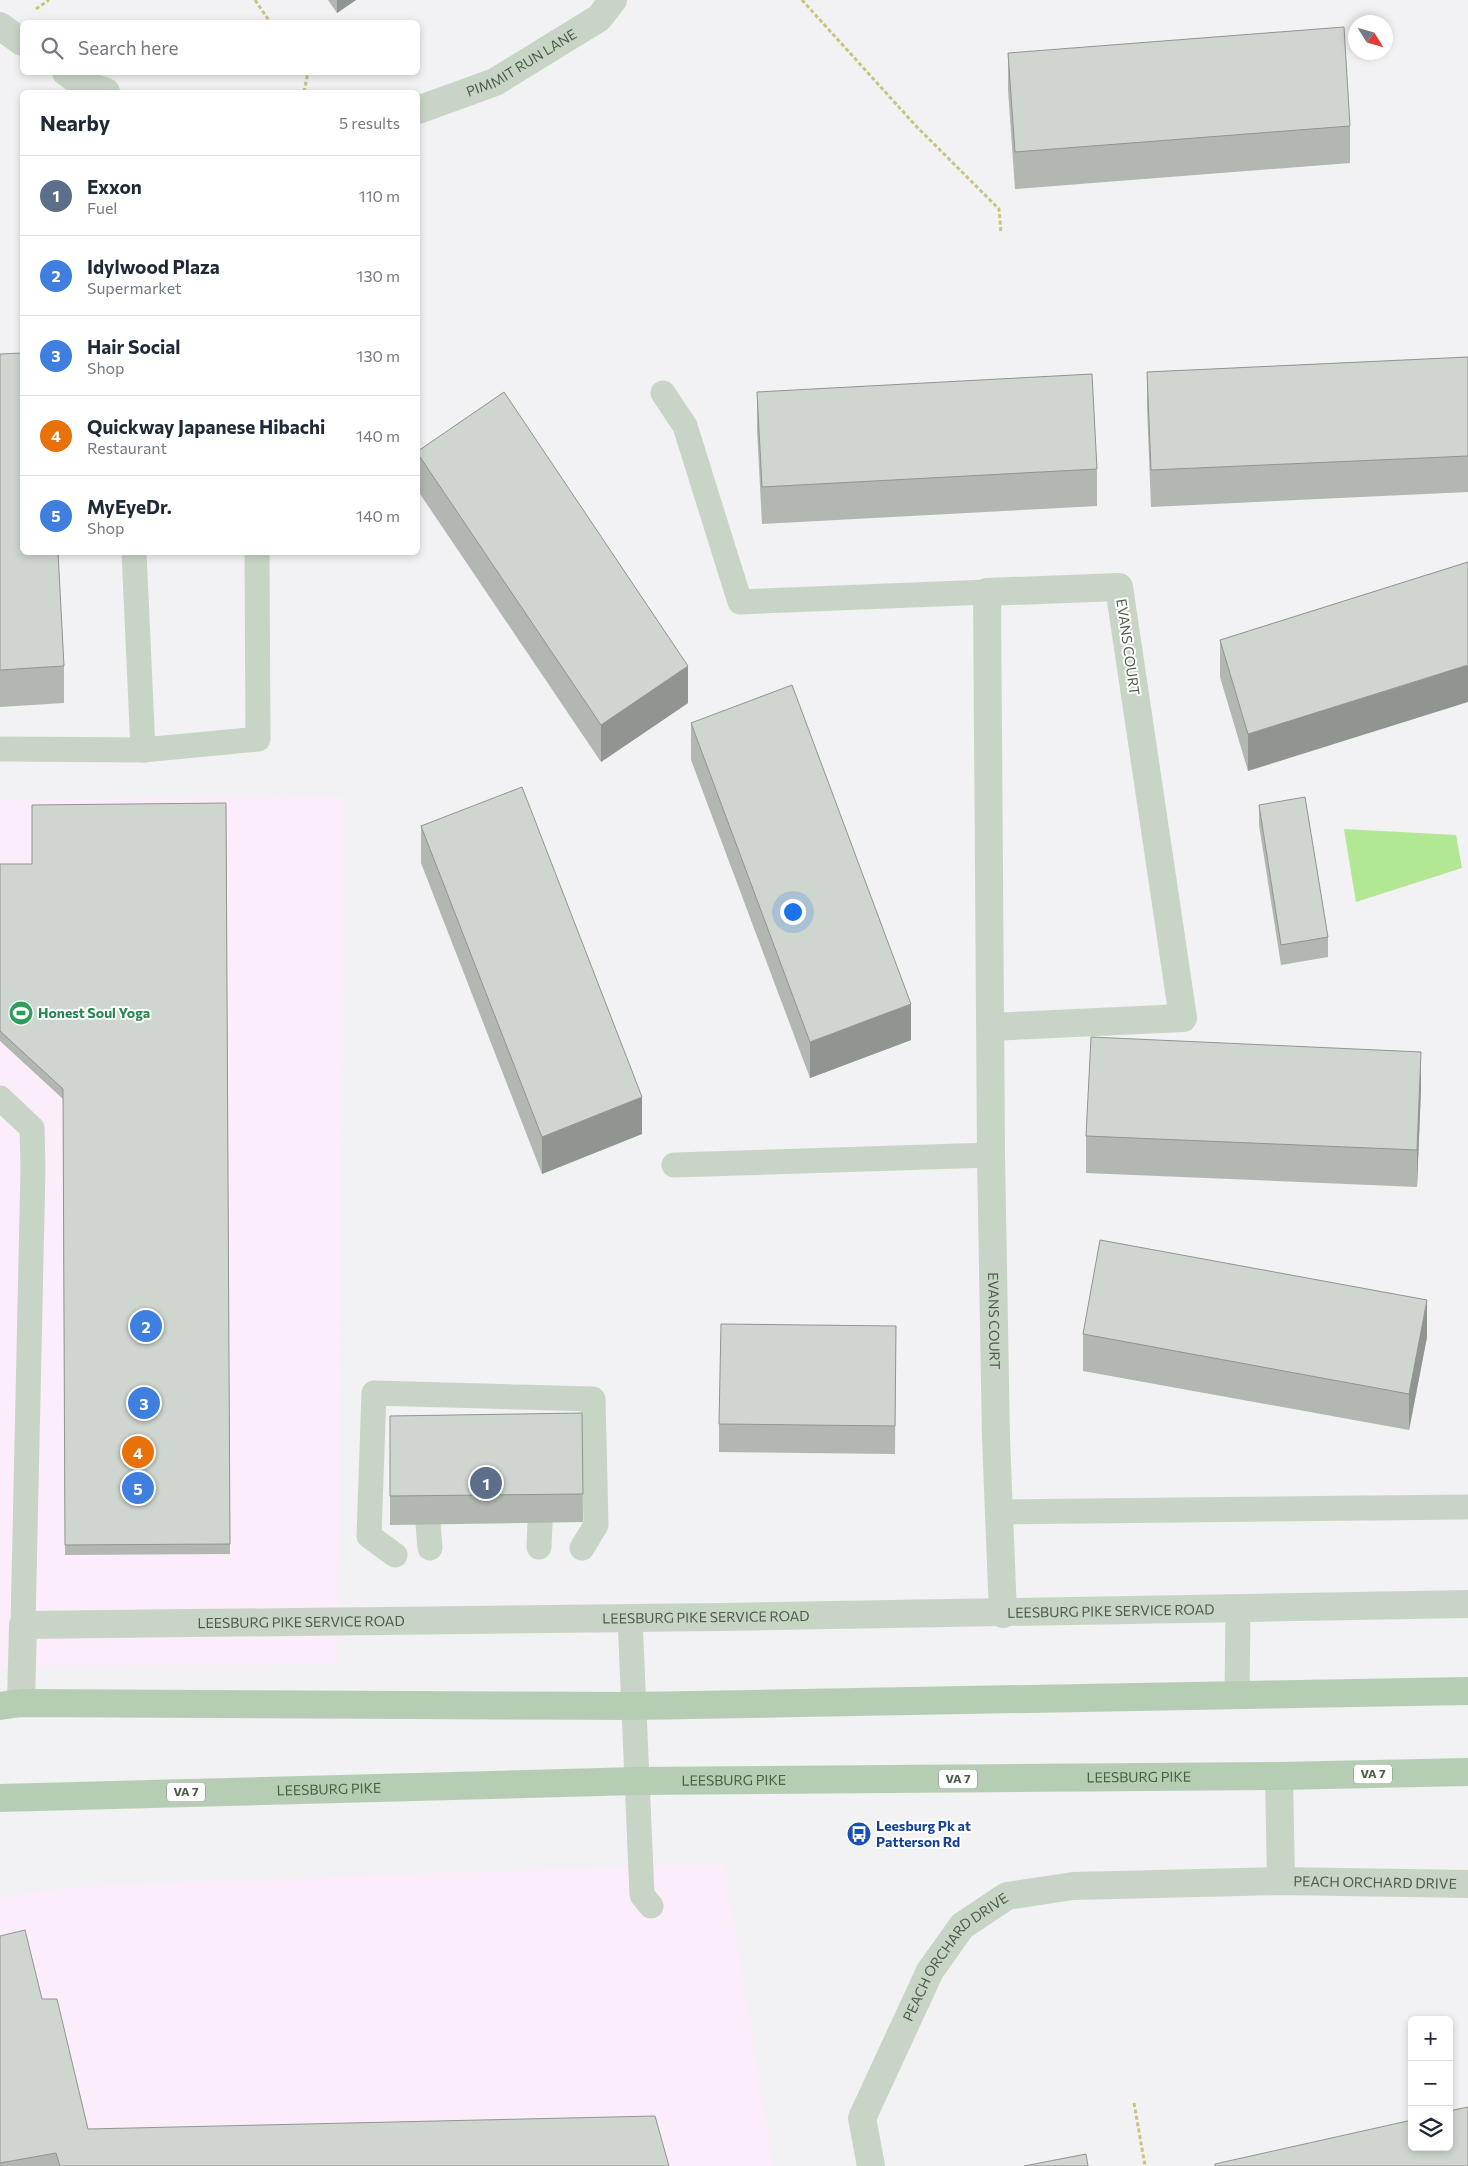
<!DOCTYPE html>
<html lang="en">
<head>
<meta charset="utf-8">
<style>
  :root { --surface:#fff; --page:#f6f6f7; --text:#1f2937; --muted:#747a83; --line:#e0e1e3; --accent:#22792e }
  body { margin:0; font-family:Commissioner,sans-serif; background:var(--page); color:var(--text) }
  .controls { position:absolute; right:15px; bottom:15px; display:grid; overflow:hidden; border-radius:8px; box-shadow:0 2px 8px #0003 }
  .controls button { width:45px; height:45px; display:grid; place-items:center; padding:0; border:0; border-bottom:1px solid var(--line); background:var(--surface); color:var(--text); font:25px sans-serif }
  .compass { position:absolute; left:1348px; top:15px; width:45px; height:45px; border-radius:50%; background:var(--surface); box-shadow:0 2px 8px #0003; rotate:127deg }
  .you { position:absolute; left:792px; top:911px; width:18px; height:18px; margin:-12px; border:4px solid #fff; border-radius:50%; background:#1a73e8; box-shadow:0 0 0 8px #1a73e833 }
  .badge { display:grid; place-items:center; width:32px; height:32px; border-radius:50%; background:var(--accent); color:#fff; font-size:16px; font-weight:700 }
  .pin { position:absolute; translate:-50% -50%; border:2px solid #fff; box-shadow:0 1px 5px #0006 }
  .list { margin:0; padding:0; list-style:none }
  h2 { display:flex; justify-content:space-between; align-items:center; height:65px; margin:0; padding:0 20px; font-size:21px }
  h2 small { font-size:16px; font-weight:400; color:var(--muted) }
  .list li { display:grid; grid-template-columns:32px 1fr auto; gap:15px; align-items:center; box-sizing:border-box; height:80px; padding:0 20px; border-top:1px solid var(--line) }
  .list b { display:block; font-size:19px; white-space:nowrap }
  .list p { margin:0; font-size:16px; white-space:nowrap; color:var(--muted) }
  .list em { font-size:16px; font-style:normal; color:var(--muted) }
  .icon { flex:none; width:28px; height:28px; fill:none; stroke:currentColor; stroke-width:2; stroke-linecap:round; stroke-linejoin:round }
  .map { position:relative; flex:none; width:1468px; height:2166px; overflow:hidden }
  .search { position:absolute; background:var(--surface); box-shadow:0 2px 8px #0003; left:20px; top:20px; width:400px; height:55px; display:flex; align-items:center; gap:12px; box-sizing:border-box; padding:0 18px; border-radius:8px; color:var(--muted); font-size:19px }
  .panel { position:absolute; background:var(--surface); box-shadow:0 2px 8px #0003; left:20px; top:90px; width:400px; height:465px; border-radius:8px }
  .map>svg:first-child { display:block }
</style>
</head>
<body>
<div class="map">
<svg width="1468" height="2166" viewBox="0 0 1468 2166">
  <rect width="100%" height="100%" fill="#f2f1f3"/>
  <g fill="#fcedfa">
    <path d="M344,797L338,1664L0,1667V1041L63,1099L229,1554L32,815V874H0V799Z"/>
    <path d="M724,1863L773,2166H0V1897L85,1886Z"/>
  </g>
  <path fill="#b2e893" d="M1344,829L1456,835L1462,868L1356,902Z"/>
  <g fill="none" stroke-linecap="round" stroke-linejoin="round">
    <g stroke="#cac57d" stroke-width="3" stroke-dasharray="4 2.5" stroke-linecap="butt">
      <path d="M255,0L270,22"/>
      <path d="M802,0L916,126L999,209L1001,233"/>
      <path d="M36,9L49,0"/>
      <path d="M304,92L308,72"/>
      <path d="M1134,2103L1145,2166"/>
    </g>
    <g stroke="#c8d5c6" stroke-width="25">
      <path d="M663,393L685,426L740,602L987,592"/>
      <path d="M134,552L143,750L258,739L257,552"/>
      <path d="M0,749L143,750"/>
      <path d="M0,1098L32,1128L33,1168L23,1625"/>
      <path d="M674,1165L991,1155"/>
      <path d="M1000,1512L1467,1507"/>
      <path d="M428,1524L430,1548"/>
      <path d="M539,1547L540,1523"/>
      <path d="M395,1555L369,1536L374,1393L593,1399L596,1525L582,1548"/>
      <path d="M630,1618L642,1895L651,1906"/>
      <path d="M1237,1695L1238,1609"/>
    </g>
    <g stroke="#c8d5c6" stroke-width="28">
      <path d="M0,26L22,42"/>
      <path d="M66,72L81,83L106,92"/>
      <path id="s1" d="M418,110L495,82L599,18L613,0"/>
      <path id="s2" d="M991,1027L1183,1018L1119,587L987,592L991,1155L996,1438L1003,1614"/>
      <path id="s3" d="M21,1703L23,1625C505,1620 986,1615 1468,1604"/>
      <path d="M1279,1776L1281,1881"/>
      <path id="s4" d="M871,2166L862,2118L930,1971L962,1926L1007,1896L1073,1886L1281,1881L1468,1884"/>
    </g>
    <g stroke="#b5ceb3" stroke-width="28">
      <path d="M0,1706L21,1703L634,1706L1468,1691"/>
      <path id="s5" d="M0,1798L638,1781L1279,1776L1468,1772"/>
    </g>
  </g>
  <g fill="#b2b7b2">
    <path d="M328,0H356L337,13Z"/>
    <path d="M1008,53L1350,126V163L1015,189L1008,90Z"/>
    <path d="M0,354L64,666V703L0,707Z"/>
    <path d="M1468,357V492L1151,507L1147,408V372Z"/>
    <path d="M757,392L1097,469V506L762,524L757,429Z"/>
    <path d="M418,451L688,703L601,762L418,491Z"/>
    <path d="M1468,562L1248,771L1220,677V640Z"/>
    <path d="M691,723L911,1040L810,1078L691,760Z"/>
    <path d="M226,803L230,1554L65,1555L63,1099L0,1041V864H32Z"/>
    <path d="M1259,805L1328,937V957L1281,965L1259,825Z"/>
    <path d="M421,826L642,1134L542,1174L421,863Z"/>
    <path d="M1421,1088L1417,1187L1086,1173V1136Z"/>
    <path d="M896,1326L895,1454L719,1452V1424Z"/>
    <path d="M1083,1334L1427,1337L1409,1430L1083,1371Z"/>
    <path d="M582,1413L583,1522L390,1525V1416Z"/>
    <path d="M0,1936L42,1999L88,2129L669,2166H0Z"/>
  </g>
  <g fill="#919591">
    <path d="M337,0H356L337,13Z"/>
    <path d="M1468,665V702L1248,771V734Z"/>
    <path d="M688,666V703L601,762V725Z"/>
    <path d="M911,1004V1040L810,1078V1042Z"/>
    <path d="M1421,1052V1088L1417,1187V1150Z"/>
    <path d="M642,1097V1134L542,1174V1137Z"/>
    <path d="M1427,1300V1337L1409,1430V1394Z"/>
  </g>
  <g fill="#cfd5cf" stroke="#919591">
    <path d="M1344,27L1350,126L1015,152L1008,53Z"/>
    <path d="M22,353V552H58L64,666L0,670V354Z"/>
    <path d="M1468,357V456L1151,470L1147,372Z"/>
    <path d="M1092,374L1097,469L762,487L757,392Z"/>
    <path d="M504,392L688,666L601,725L418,454V451Z"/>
    <path d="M1468,562V665L1248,734L1220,640Z"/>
    <path d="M792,685L911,1004L810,1042L691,723Z"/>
    <path d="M522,787L642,1097L542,1137L421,826Z"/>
    <path d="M1305,797L1328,937L1281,945L1259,805Z"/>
    <path d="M226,803L230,1544L65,1545L63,1089L0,1031V864H32V805Z"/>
    <path d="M1091,1037L1421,1052L1417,1150L1086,1136Z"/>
    <path d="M1100,1240L1427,1300L1409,1394L1083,1334Z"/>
    <path d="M721,1324L896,1326L895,1426L719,1424Z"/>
    <path d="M582,1413L583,1494L390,1496V1416Z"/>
    <path d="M25,1930L42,1999H57L88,2129L655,2116L669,2166H60L56,2153L0,2163V1936Z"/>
    <path d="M1468,2107V2166H1215V2164L1412,2120V2147H1449V2111Z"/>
    <path d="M1086,2154L1088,2166H1024Z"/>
  </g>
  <defs>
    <symbol id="stadium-disc" viewBox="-11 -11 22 22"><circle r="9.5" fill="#2e9e5b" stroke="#fff"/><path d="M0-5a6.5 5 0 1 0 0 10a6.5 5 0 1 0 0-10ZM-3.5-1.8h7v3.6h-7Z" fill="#fff"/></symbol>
    <symbol id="bus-disc" viewBox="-11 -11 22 22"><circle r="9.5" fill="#1a4fb4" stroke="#fff"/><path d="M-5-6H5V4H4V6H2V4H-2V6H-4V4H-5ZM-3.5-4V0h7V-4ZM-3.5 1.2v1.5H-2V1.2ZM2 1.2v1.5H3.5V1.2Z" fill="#fff"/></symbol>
  </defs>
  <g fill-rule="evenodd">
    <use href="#stadium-disc" x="7" y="999" width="28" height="28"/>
    <use href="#bus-disc" x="845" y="1820" width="28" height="28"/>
  </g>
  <g text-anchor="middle" stroke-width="4" stroke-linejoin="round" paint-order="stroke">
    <g fill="#fff" stroke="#828e80" stroke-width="1">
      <rect x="1354" y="1764.5" width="38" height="19" rx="4"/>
      <rect x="939" y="1769.5" width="38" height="19" rx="4"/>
      <rect x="167" y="1782.5" width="38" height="19" rx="4"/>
    </g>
    <g font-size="12" font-weight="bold" fill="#4c5e4a">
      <text x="1373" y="1778">VA 7</text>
      <text x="958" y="1783">VA 7</text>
      <text x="186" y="1796">VA 7</text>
    </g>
    <g font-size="14" fill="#4c5e4a" stroke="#fff">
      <text dy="5" stroke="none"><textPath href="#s1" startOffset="114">PIMMIT RUN LANE</textPath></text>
      <text transform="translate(1128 647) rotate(82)" y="5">EVANS COURT</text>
      <text dy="5" stroke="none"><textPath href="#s2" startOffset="1489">EVANS COURT</textPath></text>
      <text dy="5" stroke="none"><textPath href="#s3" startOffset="1166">LEESBURG PIKE SERVICE ROAD</textPath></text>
      <text dy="5" stroke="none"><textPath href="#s3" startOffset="761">LEESBURG PIKE SERVICE ROAD</textPath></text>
      <text dy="5" stroke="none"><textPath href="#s3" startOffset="356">LEESBURG PIKE SERVICE ROAD</textPath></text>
      <text dy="5" stroke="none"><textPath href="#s5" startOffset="1139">LEESBURG PIKE</textPath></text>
      <text dy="5" stroke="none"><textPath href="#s5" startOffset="734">LEESBURG PIKE</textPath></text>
      <text dy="5" stroke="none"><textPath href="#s5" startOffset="329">LEESBURG PIKE</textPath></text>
      <text dy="5" stroke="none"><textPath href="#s4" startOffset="689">PEACH ORCHARD DRIVE</textPath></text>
      <text dy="5" stroke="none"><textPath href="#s4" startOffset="238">PEACH ORCHARD DRIVE</textPath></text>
    </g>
    <g font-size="14" font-weight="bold" fill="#27864d" stroke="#fff" text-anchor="start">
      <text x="38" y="1018">Honest Soul Yoga</text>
    </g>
    <g font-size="14" font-weight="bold" fill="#164399" stroke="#fff" text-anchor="start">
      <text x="876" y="1831">Leesburg Pk at<tspan x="876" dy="16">Patterson Rd</tspan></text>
    </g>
  </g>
</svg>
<div class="controls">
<button>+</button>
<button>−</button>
<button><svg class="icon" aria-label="layers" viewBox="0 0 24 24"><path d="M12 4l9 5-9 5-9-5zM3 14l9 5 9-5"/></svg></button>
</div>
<svg class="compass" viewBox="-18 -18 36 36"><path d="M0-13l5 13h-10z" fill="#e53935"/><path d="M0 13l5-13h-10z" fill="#747a83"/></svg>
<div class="you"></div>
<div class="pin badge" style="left:486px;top:1483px;background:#5c6f8a">1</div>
<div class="pin badge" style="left:146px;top:1326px;background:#3f7fe0">2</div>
<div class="pin badge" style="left:144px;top:1403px;background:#3f7fe0">3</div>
<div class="pin badge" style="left:138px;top:1452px;background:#e8710a">4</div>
<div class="pin badge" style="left:138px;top:1488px;background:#3f7fe0">5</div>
<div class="search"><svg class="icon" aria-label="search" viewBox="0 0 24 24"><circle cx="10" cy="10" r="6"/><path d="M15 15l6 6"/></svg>Search here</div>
<section class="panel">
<h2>Nearby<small>5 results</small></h2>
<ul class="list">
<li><span class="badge" style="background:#5c6f8a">1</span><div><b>Exxon</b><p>Fuel</p></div><em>110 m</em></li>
<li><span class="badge" style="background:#3f7fe0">2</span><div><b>Idylwood Plaza</b><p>Supermarket</p></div><em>130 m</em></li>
<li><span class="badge" style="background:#3f7fe0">3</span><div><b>Hair Social</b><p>Shop</p></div><em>130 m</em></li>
<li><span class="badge" style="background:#e8710a">4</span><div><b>Quickway Japanese Hibachi</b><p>Restaurant</p></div><em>140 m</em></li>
<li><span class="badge" style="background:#3f7fe0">5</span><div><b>MyEyeDr.</b><p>Shop</p></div><em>140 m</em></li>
</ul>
</section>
</div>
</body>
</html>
